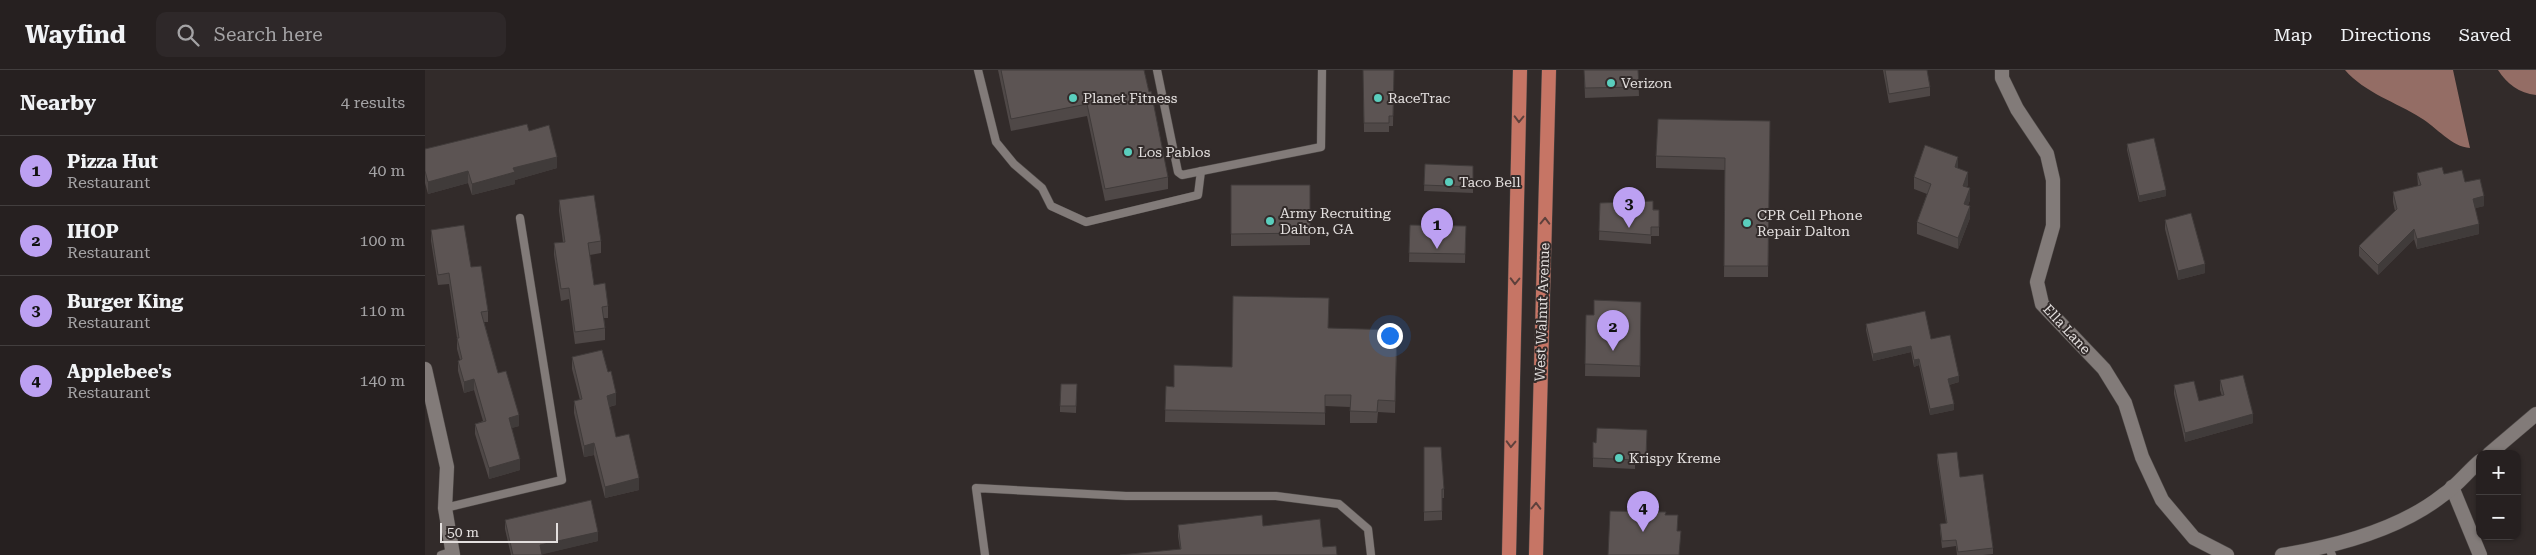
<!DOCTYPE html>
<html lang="en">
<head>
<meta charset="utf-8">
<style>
  :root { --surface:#262020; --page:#2e2829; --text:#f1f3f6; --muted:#a4a3a5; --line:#423e3e; --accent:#bca0f2 }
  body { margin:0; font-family:"Roboto Serif",serif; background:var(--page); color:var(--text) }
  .controls { position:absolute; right:15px; bottom:15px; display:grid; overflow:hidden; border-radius:10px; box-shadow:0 1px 4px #0004 }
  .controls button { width:45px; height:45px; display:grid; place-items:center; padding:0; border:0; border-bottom:1px solid var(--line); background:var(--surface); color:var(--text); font:25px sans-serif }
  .scale { position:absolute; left:15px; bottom:12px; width:118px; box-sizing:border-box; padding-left:5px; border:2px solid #e3dfde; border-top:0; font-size:14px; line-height:18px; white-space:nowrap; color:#e3dfde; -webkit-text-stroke:4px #322b2a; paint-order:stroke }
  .you { position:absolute; left:964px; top:265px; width:18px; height:18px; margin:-12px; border:4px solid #fff; border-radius:50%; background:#1a73e8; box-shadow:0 0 0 8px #1a73e833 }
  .badge { display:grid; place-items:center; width:32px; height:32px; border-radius:50%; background:var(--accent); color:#111; font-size:16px; font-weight:700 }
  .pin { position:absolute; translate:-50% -41px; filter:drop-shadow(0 1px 2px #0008) }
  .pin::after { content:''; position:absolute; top:26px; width:18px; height:15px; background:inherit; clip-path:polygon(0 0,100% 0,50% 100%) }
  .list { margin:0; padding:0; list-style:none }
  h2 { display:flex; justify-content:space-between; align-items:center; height:65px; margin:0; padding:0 20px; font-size:21px }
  h2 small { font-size:16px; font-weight:400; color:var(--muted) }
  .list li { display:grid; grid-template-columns:32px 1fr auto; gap:15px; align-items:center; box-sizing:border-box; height:70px; padding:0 20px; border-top:1px solid var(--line) }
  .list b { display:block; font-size:19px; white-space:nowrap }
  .list p { margin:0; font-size:16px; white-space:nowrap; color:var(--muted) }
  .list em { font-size:16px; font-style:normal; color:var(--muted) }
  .icon { flex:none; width:28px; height:28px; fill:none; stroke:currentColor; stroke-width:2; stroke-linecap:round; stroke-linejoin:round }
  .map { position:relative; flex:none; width:2111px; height:485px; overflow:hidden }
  header { display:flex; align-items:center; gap:30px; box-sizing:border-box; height:70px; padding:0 25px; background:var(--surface); border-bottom:1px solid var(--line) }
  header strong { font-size:24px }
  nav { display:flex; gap:28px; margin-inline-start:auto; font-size:18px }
  .search { width:350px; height:45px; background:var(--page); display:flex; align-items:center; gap:12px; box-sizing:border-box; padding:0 18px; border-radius:10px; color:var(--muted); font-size:19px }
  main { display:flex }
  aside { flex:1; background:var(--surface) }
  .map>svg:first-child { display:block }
</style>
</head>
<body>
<header>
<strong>Wayfind</strong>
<div class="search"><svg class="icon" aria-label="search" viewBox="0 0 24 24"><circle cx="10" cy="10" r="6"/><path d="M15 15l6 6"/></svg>Search here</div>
<nav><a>Map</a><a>Directions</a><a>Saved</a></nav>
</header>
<main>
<aside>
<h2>Nearby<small>4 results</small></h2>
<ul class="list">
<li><span class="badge">1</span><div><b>Pizza Hut</b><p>Restaurant</p></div><em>40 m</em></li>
<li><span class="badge">2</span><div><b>IHOP</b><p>Restaurant</p></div><em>100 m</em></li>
<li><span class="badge">3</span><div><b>Burger King</b><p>Restaurant</p></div><em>110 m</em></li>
<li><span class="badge">4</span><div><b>Applebee's</b><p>Restaurant</p></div><em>140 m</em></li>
</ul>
</aside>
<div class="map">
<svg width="2111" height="485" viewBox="0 0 2111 485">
  <rect width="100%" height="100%" fill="#322b2a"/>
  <g fill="#946d65">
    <path d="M1920,0H2028L2045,78C2027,77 2011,57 1996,48C1971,32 1940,23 1920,0Z"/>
    <path d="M2073,0H2111V25C2094,23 2082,14 2073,0Z"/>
  </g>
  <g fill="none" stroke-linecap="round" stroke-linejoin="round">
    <defs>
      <g id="service">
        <path d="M553,0L571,72L589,94L617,118L626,136L661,152L773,125L776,101"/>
        <path d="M732,0L753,102L757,105L896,77L897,0"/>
        <path d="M20,438L137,410L95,148"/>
        <path d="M1903,476L1907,485"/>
        <path d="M16,485L28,481"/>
        <path d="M560,485L551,418L701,426H851L914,434L943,459L946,485"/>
      </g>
      <g id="minor">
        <path d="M1577,0V8L1592,39L1622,84L1628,110V156L1612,212L1617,234L1679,299L1700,333L1717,387L1737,430L1769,468L1802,485"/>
        <path d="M0,299L22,397L20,438L28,485"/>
        <path d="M2064,384L2111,344"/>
        <path d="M2027,417L2055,485"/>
        <path d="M1857,485C1912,476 1974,460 2018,425C2032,416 2042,402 2055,391"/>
      </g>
      <g id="primary">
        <path d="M1084,485L1095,0"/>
        <path d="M1111,485L1124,0"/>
      </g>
    </defs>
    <use href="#service" stroke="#4e4947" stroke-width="9"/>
    <use href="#minor" stroke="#4e4947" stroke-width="15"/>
    <use href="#primary" stroke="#4e4947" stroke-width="15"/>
    <use href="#service" stroke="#827b79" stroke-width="8"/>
    <use href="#minor" stroke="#827b79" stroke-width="14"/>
    <use href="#primary" stroke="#c67565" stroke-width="14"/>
  </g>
  <g fill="#4f4847">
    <path d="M573,0H719L743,107V119L680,131L662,46L586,61Z"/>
    <path d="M938,0H969L968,56H964V62H939Z"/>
    <path d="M1159,0H1213L1214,26L1160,28Z"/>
    <path d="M1458,0H1502L1505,17V26L1464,33Z"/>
    <path d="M1345,51L1343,207H1299L1300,100L1231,98V86Z"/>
    <path d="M104,61L132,98L90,110V114L47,125L43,113L3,124L0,113V79Z"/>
    <path d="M1702,74L1741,126L1714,132L1702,80Z"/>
    <path d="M1000,94L1048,96V123L999,121Z"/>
    <path d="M1533,99L1543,114L1542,117L1545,130L1543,135L1545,148L1533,179L1492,164V152L1502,124L1489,119V107Z"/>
    <path d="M1992,103L2019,104L2040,112L2059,136L2050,138L2054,164L1992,179L1989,169L1953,205L1934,186V176L1970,141L1968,132V122L1993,116Z"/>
    <path d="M806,115H885V175L806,176Z"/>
    <path d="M134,130L176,171V183L165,185L169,215L183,236V248H179L180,258V270L150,274L144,229L136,231L129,185V173L138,172L134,141Z"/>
    <path d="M1175,133L1234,140V166H1226V174L1174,170Z"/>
    <path d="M1740,150L1780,203L1753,210L1740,159Z"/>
    <path d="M985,155L1041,156L1040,193L984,192Z"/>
    <path d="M6,160L46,197L63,241V252H59L73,303L94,356L86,358L95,400L64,409L50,364V354L58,351L49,320L39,323L33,301V291L35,290L32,279V268L24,214L13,215L6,171Z"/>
    <path d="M1216,232L1215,307L1160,306L1161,245H1169Z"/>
    <path d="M1441,254L1506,269L1534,312L1524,315L1529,340L1505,345L1494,295L1489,297L1486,282L1448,291L1441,260Z"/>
    <path d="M903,258L972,271L970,343L953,342L952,353H925V337L900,336V355L740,352L741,316L749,317L807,297Z"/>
    <path d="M147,287L191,335L184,337L191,367L214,420L180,428L169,385L159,387L149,343V331L155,330L147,299Z"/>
    <path d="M1795,310L1828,353L1760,372L1749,324V315L1774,331L1797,326L1795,320Z"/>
    <path d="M652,314L651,343L635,342V336Z"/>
    <path d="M1222,360L1221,394H1210V399L1168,397V372L1171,373Z"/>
    <path d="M999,377L1019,419V428H1017V450L999,451Z"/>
    <path d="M1512,384L1535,407L1568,478V484L1558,485H1532L1531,476L1517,478L1515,460V454L1521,453L1512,391Z"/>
    <path d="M80,450L173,471L117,484V485H86L80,459Z"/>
    <path d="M753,455L838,456L898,477L755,479L753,466Z"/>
  </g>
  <g fill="#403b3a">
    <path d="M132,87V98L90,110V114L47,125V114L88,98Z"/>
    <path d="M1533,87V99L1530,97Z"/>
    <path d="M43,101V113L3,124V112Z"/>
    <path d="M1543,102V114L1538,127V116Z"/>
    <path d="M1545,118V130L1539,146V134Z"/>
    <path d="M1741,120V126L1714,132V126Z"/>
    <path d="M2059,126V136L2048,139V129Z"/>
    <path d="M1545,136V148L1533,179V168Z"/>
    <path d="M2054,154V164L1992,179V169Z"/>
    <path d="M1989,159V169L1953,205V195Z"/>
    <path d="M1780,194V203L1753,210V201Z"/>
    <path d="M1486,276V282L1448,291V284Z"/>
    <path d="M1494,289V295L1489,297V290Z"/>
    <path d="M1534,306V312L1523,315V309Z"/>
    <path d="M49,309V320L39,323V312Z"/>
    <path d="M191,323V335L182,337V326Z"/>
    <path d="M1529,334V340L1505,345V339Z"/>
    <path d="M1828,344V353L1760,372V363Z"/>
    <path d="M94,345V356L84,359V348Z"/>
    <path d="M169,373V385L159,387V376Z"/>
    <path d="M95,389V400L64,409V398Z"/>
    <path d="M214,408V420L180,428V417Z"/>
    <path d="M173,462V471L115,485V475Z"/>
  </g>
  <g fill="#5c5453" stroke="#403b3a">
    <path d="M576,0H719L724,22L726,21L743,107L680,119L662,34L586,49Z"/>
    <path d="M938,0H969L968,46H964V53H939Z"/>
    <path d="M1159,0H1213L1214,17L1160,18Z"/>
    <path d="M1460,0H1502L1505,17L1464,24Z"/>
    <path d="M1233,49L1345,51L1343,196H1299L1300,88L1231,86Z"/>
    <path d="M102,54L104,61L124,55L132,87L88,98L90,102L47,114L43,101L3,112L0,101V79Z"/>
    <path d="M1729,68L1741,120L1714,126L1702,74Z"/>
    <path d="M1500,75L1533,87L1530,97L1543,102L1538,116L1545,118L1539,134L1545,136L1533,168L1492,152L1506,114L1489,107Z"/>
    <path d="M1000,94L1048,96V117L999,115Z"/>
    <path d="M2017,97L2019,104L2037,100L2040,112L2055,109L2059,126L2048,129L2054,154L1992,169L1989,159L1953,195L1934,176L1972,139L1968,122L1996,115L1992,103Z"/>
    <path d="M806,115H885V163L806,164Z"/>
    <path d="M169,125L176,171L163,173L169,215L180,213L183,236L177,237L180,258L150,262L144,218L136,219L129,173L140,172L134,130Z"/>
    <path d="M1228,131V140H1234V157H1226V165L1174,161L1175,133Z"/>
    <path d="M1766,143L1780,194L1753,201L1740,150Z"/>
    <path d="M39,155L46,197L56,196L63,241L56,242L73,303L81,301L94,345L84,348L95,389L64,398L50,354L61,351L49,309L39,312L33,291L37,289L32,268H34L24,203L13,205L6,160Z"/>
    <path d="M985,155L1041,156L1040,184L984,183Z"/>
    <path d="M808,226L904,228L903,258L972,260L970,331L953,330L952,342L925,341L926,325H900V343L740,340L741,316L749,317V295L807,297Z"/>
    <path d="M1169,230L1216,232L1215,296L1160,294L1161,245H1169Z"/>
    <path d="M1500,241L1506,269L1525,265L1534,306L1523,309L1529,334L1505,339L1494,289L1489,290L1486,276L1448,284L1441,254Z"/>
    <path d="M177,280L183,302L186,301L191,323L182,326L191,367L204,364L214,408L180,417L169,373L159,376L149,331L157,329L147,287Z"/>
    <path d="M1818,305L1828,344L1760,363L1749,315L1769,311L1774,331L1799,325L1795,310Z"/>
    <path d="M636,314H652L651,336H635Z"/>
    <path d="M1172,358L1222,360L1221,385H1210V390L1168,388V372L1171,373Z"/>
    <path d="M999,377H1016L1019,419H1017V441L999,442Z"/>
    <path d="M1532,382L1535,407L1558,404L1568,478L1533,482L1531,470L1517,471L1515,454L1522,453L1512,384Z"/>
    <path d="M166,430L173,462L115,475L117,485H88L80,450Z"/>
    <path d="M1185,441L1241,442L1240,445H1253L1252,461H1256L1254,485H1183Z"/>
    <path d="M837,445L838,456L895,449L898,477L911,476L912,485H695L756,479L753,455Z"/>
  </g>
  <defs><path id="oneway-chevron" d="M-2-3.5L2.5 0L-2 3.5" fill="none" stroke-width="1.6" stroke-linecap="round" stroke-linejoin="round" transform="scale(1.25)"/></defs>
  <g stroke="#5e413c">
    <use href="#oneway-chevron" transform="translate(1094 49) rotate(91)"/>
    <use href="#oneway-chevron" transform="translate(1120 151) rotate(-89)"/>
    <use href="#oneway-chevron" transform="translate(1090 211) rotate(91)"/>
    <use href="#oneway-chevron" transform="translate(1086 374) rotate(92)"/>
    <use href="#oneway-chevron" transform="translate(1111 436) rotate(-89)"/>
  </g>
  <g fill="#5acebd" stroke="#322b2a" stroke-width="2">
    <circle cx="1186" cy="13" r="5"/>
    <circle cx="648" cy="28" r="5"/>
    <circle cx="953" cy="28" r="5"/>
    <circle cx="703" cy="82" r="5"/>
    <circle cx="1024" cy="112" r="5"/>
    <circle cx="845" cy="151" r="5"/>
    <circle cx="1322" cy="153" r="5"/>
    <circle cx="1194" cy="388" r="5"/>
  </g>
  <g text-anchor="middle" stroke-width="4" stroke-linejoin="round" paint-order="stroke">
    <g font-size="14" fill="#e3dfde" stroke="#322b2a" text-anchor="start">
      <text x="1196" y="18">Verizon</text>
      <text x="658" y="33">Planet Fitness</text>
      <text x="963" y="33">RaceTrac</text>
      <text x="713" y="87">Los Pablos</text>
      <text x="1034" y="117">Taco Bell</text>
      <text x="855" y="148">Army Recruiting<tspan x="855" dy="16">Dalton, GA</tspan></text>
      <text x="1332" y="150">CPR Cell Phone<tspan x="1332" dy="16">Repair Dalton</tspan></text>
      <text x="1204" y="393">Krispy Kreme</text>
    </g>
    <g font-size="14" fill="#e3dfde" stroke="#322b2a">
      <text transform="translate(1117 242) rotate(-88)" y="5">West Walnut Avenue</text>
      <text transform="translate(1642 259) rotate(47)" y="5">Ella Lane</text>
    </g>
  </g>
</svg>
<div class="controls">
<button>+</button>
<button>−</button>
</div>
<div class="scale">50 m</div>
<div class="you"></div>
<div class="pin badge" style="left:1012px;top:179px">1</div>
<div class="pin badge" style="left:1188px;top:281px">2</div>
<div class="pin badge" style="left:1204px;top:158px">3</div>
<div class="pin badge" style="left:1218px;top:462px">4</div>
</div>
</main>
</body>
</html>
